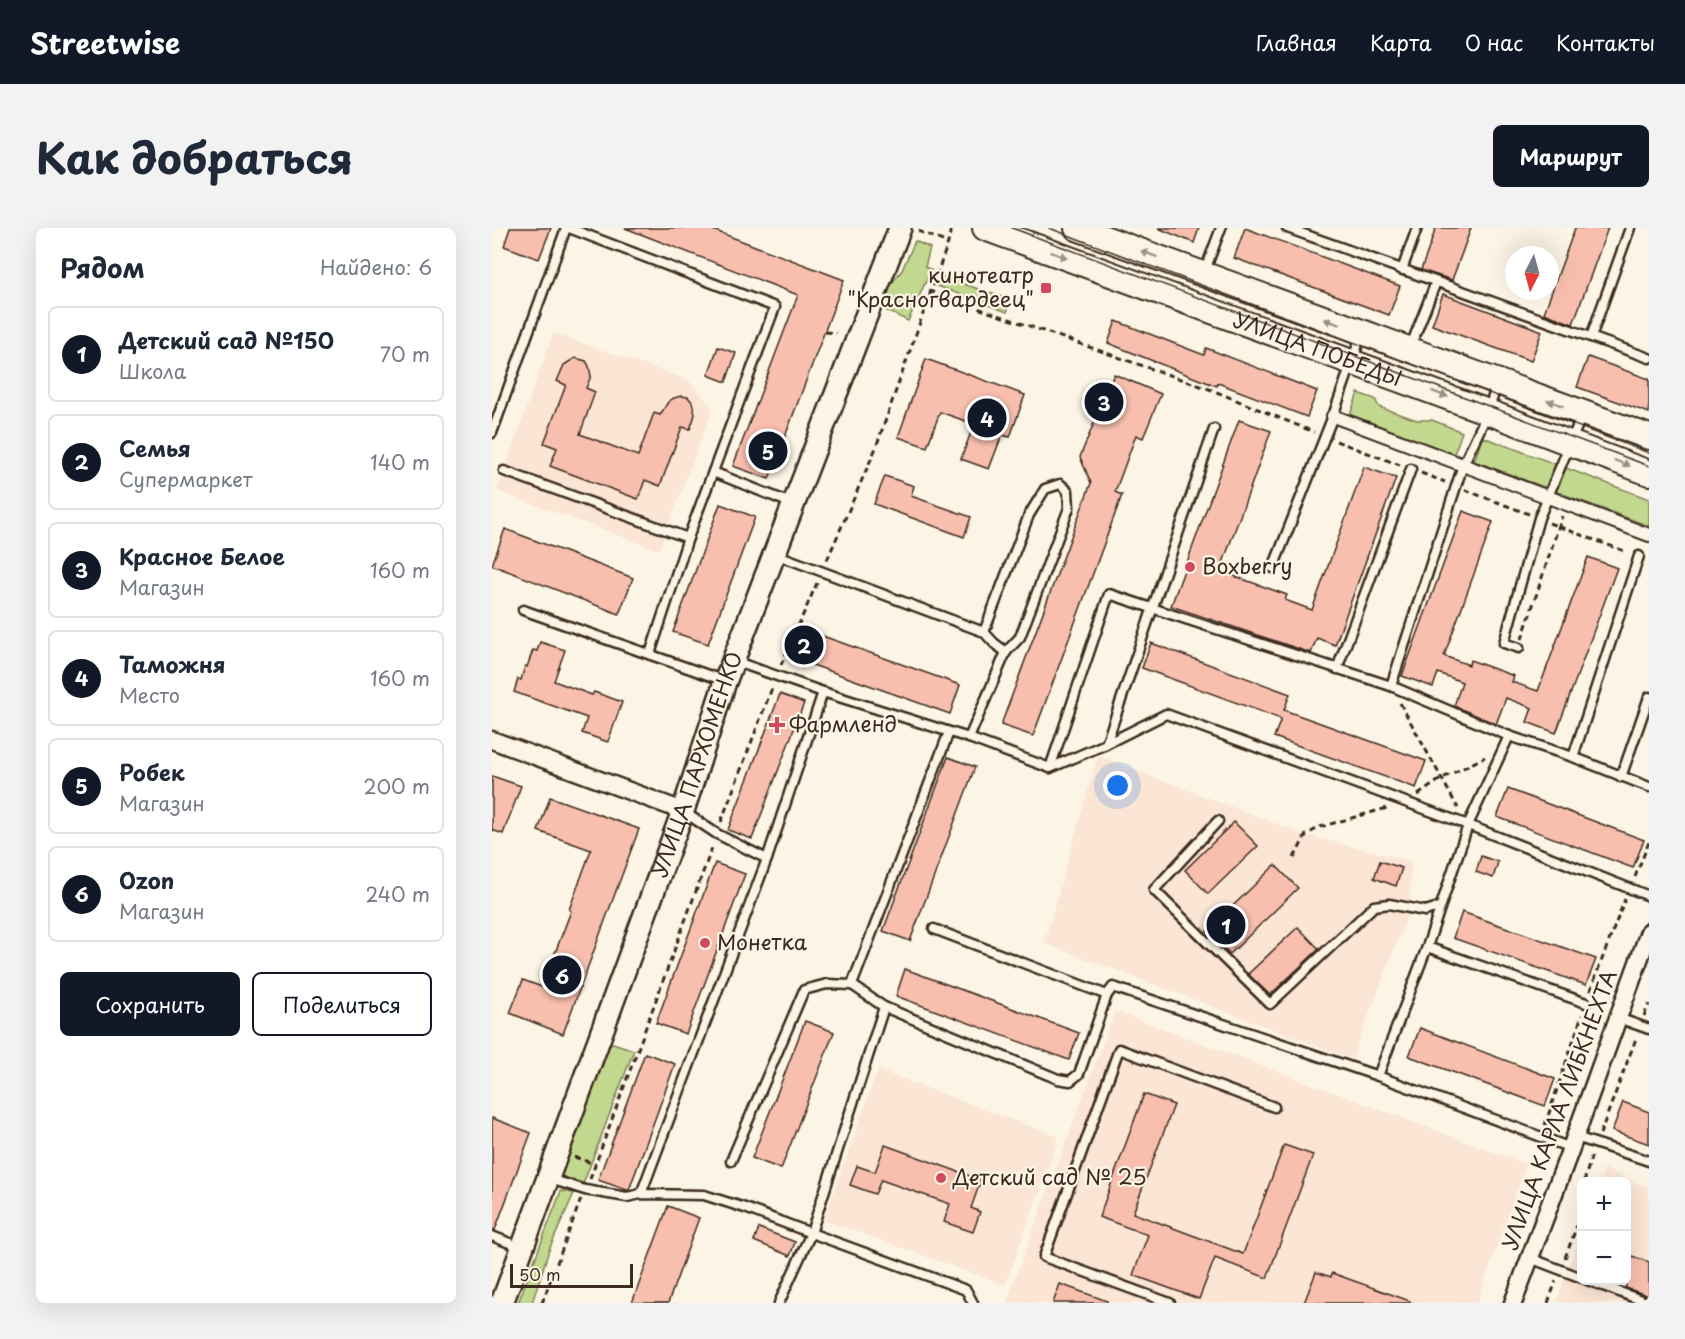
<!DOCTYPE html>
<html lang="ru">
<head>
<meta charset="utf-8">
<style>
  :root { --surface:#fff; --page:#f2f2f3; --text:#1f2937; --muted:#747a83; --line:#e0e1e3; --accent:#111827 }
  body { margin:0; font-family:"Playpen Sans",sans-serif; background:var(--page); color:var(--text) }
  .controls { position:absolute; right:18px; bottom:18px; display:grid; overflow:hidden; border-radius:9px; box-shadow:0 6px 24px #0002 }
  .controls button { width:54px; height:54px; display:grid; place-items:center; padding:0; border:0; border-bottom:2px solid var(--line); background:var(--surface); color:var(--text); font:30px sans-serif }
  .compass { position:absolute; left:1013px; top:18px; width:54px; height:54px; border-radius:50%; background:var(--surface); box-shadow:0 6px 24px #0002; rotate:186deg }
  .scale { position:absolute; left:18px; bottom:15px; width:123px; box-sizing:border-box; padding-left:6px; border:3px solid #3b2a1e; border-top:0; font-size:16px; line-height:21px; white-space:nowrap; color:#3b2a1e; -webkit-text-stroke:4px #fcf5e5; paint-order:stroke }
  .you { position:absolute; left:626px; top:558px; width:21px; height:21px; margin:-15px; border:4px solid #fff; border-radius:50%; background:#1a73e8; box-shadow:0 0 0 9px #1a73e833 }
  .badge { display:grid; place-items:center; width:39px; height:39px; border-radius:50%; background:var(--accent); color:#fff; font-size:20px; font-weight:700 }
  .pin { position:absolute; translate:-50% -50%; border:3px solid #fff; box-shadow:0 2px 6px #0006 }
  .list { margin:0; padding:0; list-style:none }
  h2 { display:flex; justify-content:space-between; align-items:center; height:78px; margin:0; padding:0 24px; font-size:26px }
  h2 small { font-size:20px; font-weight:400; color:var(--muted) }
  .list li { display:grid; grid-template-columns:39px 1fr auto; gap:18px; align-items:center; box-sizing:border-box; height:96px; margin:0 12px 12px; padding:0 12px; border:2px solid var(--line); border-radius:9px }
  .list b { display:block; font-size:22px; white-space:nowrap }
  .list p { margin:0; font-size:20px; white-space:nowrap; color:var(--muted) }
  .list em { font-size:20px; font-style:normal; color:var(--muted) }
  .actions { display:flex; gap:12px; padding:18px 24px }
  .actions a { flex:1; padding:14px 0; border:2px solid var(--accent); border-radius:9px; text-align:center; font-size:21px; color:var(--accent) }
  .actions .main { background:var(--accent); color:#fff }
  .map { position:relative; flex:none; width:1157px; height:1075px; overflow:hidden; border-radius:9px }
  header { display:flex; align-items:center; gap:36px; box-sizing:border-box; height:84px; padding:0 30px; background:var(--accent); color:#fff }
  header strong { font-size:28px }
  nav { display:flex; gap:33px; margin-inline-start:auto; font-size:21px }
  .intro { display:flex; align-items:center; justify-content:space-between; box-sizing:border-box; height:144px; padding:0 36px }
  h1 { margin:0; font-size:42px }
  .button { padding:15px 27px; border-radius:9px; background:var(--accent); color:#fff; font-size:21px; font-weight:700 }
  main { display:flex; gap:36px; padding:0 36px }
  aside { flex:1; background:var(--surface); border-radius:9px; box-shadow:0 6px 24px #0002 }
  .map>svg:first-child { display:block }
</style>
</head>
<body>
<header>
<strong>Streetwise</strong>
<nav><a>Главная</a><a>Карта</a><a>О нас</a><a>Контакты</a></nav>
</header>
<div class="intro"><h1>Как добраться</h1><a class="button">Маршрут</a></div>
<main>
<aside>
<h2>Рядом<small>Найдено: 6</small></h2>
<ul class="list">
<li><span class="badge">1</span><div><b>Детский сад №150</b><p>Школа</p></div><em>70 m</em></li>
<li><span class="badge">2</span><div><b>Семья</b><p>Супермаркет</p></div><em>140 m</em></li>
<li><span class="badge">3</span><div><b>Красное Белое</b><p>Магазин</p></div><em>160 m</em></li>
<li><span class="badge">4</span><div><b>Таможня</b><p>Место</p></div><em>160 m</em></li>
<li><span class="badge">5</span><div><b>Робек</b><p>Магазин</p></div><em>200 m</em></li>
<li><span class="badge">6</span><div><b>Ozon</b><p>Магазин</p></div><em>240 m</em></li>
</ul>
<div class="actions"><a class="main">Сохранить</a><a>Поделиться</a></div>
</aside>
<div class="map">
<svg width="1157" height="1075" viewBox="0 0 1157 1075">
  <rect width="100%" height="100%" fill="#fcf5e5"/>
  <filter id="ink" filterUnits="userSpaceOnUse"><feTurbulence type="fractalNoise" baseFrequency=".0167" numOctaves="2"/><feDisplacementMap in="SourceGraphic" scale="12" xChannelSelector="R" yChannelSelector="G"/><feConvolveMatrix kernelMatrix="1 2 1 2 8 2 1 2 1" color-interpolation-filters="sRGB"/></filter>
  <g filter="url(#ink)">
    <g fill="#fbe5d4">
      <path d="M61,105L196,152L221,180L167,322L5,263Z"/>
      <path d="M606,528L814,607L919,633L918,680L860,831L552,715Z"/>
      <path d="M623,783L1034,936L985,1075H514Z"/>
      <path d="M386,842L567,909L513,1057L332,992Z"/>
      <path d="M1113,941L1157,960V1075H1064L1089,1005L1090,1052H1134V954L1108,953Z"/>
    </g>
    <g fill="#c1d88e" stroke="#7e8156" stroke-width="1.5">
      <path d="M423,13L438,20L433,39L439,42L416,93L393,82L388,71L410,42Z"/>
      <path d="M451,49L519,72L515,84L445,58Z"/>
      <path d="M866,165L883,171L887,179L925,192H940L970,204L962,226L858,187Z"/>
      <path d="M991,209L1157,271V298L982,233Z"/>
      <path d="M121,815L142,822L91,956L69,948L66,940L116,817Z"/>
      <path d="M69,963L82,965L57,1022L40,1075H26Z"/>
    </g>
    <g fill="#f8bfae" stroke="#3b2a1e" stroke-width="1.5">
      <path d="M18,0H59L47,31L12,18Z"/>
      <path d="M133,0H216L352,52L277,251L241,238L306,67Z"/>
      <path d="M666,0H707L702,15Z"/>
      <path d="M753,0L908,58L897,87L742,30Z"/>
      <path d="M944,0H979L960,52L929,42Z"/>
      <path d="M1083,0H1116L1081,96L1052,85Z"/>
      <path d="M951,66L1050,103L1039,133L940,97Z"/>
      <path d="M624,93L712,127L714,120L825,163L815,189L726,155L725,158L706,151L616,115Z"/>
      <path d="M226,119L244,125L234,154L216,147Z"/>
      <path d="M1096,129L1157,151V185L1085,159Z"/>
      <path d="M83,130L94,133L97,138L99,148L94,160L103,164L88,206L146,228L162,185L168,187L176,174L182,170L189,168L196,169L200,174L203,186L201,193L198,201L190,199L168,258L153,252L146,271L58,238L65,220L52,215L74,157L65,153L72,137Z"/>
      <path d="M434,131L533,167L518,209L510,207L497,241L469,231L482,196L448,184L435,219L406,209Z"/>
      <path d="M622,146L669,166L651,210L644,207L623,264L630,267L541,508L509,497L599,255L588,229Z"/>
      <path d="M747,192L779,203L728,343L795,367L793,372L820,382L872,239L904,250L843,417L825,410L819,425L679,378Z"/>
      <path d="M393,248L422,258L419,268L479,289L472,309L382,276Z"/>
      <path d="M228,276L263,289L216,416L181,404Z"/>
      <path d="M971,283L1001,294L952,428L977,437L978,432L1022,448L1020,454L1046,463L1096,329L1125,340L1064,505L1035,494L1040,480L1014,470L1004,496L962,478L970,454L946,445L941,459L910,448Z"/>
      <path d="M13,301L141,350L127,386L0,337Z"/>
      <path d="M311,401L468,457L458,486L301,430Z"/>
      <path d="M48,414L73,422L62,453L100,467L102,464L130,474L116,514L90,505L95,490L22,464L26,451L29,452L33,438L35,439L41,422L45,423Z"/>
      <path d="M659,415L798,466L792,482L934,533L924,560L782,509L789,491L650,440Z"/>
      <path d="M288,466L312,475L260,611L236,602Z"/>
      <path d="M456,529L483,539L418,713L391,703Z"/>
      <path d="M0,548L29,558L11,606L0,602Z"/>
      <path d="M1016,561L1152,612L1141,640L1005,589Z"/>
      <path d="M58,569L147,601L71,806L18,785L31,752L50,759L79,683L77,682L99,622L46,603Z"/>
      <path d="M742,594L766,618L716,666L693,642Z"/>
      <path d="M989,628L1006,634L1001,650L984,644Z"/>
      <path d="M888,633L910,640L904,658L882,650Z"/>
      <path d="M223,635L253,646L194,806L164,795Z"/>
      <path d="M783,637L806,660L738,726L715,703Z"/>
      <path d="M970,684L1104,731L1094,757L961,710Z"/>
      <path d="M806,699L827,721L778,767L756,746Z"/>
      <path d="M413,741L587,805L577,832L404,768Z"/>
      <path d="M313,793L342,804L289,941L260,930Z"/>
      <path d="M928,800L1063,851L1053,878L917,828Z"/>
      <path d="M153,825L183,836L137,962H135L106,952Z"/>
      <path d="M652,866L682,877L641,985L751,1026L792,917L821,927L775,1050L723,1030L707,1071L641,1047L656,1007L607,989Z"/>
      <path d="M1131,874L1157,884V916L1120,903Z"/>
      <path d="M0,890L39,905L3,1002H0Z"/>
      <path d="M393,917L489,952L479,980L488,984L481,1004L452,994L458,976L389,952L383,966L358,957L365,938L383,944Z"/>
      <path d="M176,978L207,990L176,1075H140Z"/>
      <path d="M267,1000L303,1014L298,1028L262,1013Z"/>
      <path d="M1134,1026L1157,1034V1068L1134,1060Z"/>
      <path d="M824,1044L839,1049L840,1045L918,1073V1075H812Z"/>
      <path d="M568,1056L615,1073V1075H561Z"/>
    </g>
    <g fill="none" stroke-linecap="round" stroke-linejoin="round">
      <defs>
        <g id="service">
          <path d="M77,0L283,79L196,310L158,426"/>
          <path d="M795,0L1157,130"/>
          <path d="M910,42L925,0"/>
          <path d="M712,45L729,0"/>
          <path d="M1099,109L1138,0"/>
          <path d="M918,120L944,54"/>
          <path d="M0,205L74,0"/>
          <path d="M12,243L196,310"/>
          <path d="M221,244L301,276"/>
          <path d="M283,326L492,404L502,415L514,424L477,510"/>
          <path d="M781,340L841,188L870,105"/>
          <path d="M31,382L233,453"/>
          <path d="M492,404L537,287L553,261L568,256L576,263L577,280L528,409L514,424"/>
          <path d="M1027,420L1012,415L1047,290L1090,187"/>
          <path d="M242,433L331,464L477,510L558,540L614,516L674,486L976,597L1157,668"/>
          <path d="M845,441L919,241"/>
          <path d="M899,458L971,237L996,184L1005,156"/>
          <path d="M614,516L722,201"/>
          <path d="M1081,529L1147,328"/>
          <path d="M558,540L617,366L899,458L1017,508L1081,529L1157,559"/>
          <path d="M1129,549L1157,469"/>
          <path d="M192,584L225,606L275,631"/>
          <path d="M726,593L662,662L778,776L882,678L897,676L933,683L947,679"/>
          <path d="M442,701L615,767"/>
          <path d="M935,719L1094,775"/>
          <path d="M360,757L457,504"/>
          <path d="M392,779L319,1005L474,1062L481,1075"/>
          <path d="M1126,790L1157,801"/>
          <path d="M886,848L935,719L976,597L1017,508"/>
          <path d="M1084,909L1157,933"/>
          <path d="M239,933L312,762L335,756L360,757L392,779L566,851L578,853L587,846L615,767L621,759L886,848L1079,920"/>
          <path d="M55,950L93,962L135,969L149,966L212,967L253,980L319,1005L287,1075"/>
          <path d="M149,966L275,631L331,464"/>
          <path d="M0,1008L30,1020"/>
          <path d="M1038,1030L1090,1050"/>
          <path d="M1095,1052L1157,1075"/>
          <path d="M678,1075L552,1029L627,821L782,879"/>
        </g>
        <path id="pedestrian" d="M841,188L1157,307"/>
        <g id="minor">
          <path d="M0,512L191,583"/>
          <path d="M1021,1075L1079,920L1157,704"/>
        </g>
        <g id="tertiary">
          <path id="s1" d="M10,1075L191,583L233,454L408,0"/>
        </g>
        <g id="secondary">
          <path id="s2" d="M493,0L996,184L1157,245"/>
          <path d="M585,0L1157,209"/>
        </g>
      </defs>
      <use href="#service" stroke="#3b2a1e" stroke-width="13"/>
      <use href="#pedestrian" stroke="#3b2a1e" stroke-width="16"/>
      <use href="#minor" stroke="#3b2a1e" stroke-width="21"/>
      <use href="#tertiary" stroke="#3b2a1e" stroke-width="26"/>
      <use href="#secondary" stroke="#3b2a1e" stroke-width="28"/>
      <g stroke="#3b2a1e" stroke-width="3" stroke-dasharray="6 4.5" stroke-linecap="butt">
        <path d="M426,3L456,15"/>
        <path d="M437,63L720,162L822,204"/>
        <path d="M333,104L344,105"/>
        <path d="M844,213L908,237"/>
        <path d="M929,245L953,254"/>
        <path d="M973,262L1037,286"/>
        <path d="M1057,295L1135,324"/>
        <path d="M335,332L383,222L456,15L459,0"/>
        <path d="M1030,411L1070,288"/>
        <path d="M289,437L325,355"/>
        <path d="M908,475L966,580"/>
        <path d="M926,567L949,551L993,529"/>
        <path d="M229,594L280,460"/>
        <path d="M802,630L814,607L828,599L895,580"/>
        <path d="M1143,649L1157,614"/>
        <path d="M1098,763L1133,671"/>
        <path d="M1152,788L1157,776"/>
        <path d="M1053,897L1090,787"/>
        <path d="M1108,906L1145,808"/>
        <path d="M82,929L103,936"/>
        <path d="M98,951L221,617"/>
        <path d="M1092,954L1100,926"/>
        <path d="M1073,1030L1090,984"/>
        <path d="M50,1075L89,971"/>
        <path d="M1056,1075L1064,1053"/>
      </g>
      <use href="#service" stroke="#fcf5e5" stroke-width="8"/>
      <use href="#pedestrian" stroke="#fcf5e5" stroke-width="12"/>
      <use href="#minor" stroke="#fcf5e5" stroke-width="16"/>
      <use href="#tertiary" stroke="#fcf5e5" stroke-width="21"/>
      <use href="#secondary" stroke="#fcf5e5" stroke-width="24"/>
      <g stroke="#3b2a1e" stroke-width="1.5">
        <path d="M520,0L1157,238"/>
        <path d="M557,0L1157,225"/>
      </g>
    </g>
    <defs><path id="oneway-solid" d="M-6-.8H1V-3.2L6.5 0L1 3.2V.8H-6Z" transform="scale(1.5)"/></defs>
    <g fill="#9c9082">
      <use href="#oneway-solid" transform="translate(657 26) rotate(-160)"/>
      <use href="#oneway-solid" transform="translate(567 27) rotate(20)"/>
      <use href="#oneway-solid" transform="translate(840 94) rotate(-160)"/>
      <use href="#oneway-solid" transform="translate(948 166) rotate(20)"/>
      <use href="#oneway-solid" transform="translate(1063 175) rotate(-160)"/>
      <use href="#oneway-solid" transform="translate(1130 235) rotate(21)"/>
    </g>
  </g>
  <g fill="#d1495b" stroke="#fcf5e5" stroke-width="2">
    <rect x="548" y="54" width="12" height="12" rx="3"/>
    <circle cx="698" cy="339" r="6"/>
    <path d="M282 488h6v6h6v6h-6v6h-6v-6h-6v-6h6z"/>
    <circle cx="213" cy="715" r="6"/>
    <circle cx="449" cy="950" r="6"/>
  </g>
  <g text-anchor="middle" stroke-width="4.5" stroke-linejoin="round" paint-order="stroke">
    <g font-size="21" fill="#3b2a1e" stroke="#fcf5e5" text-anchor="start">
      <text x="542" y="55" text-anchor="end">кинотеатр<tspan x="542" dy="24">"Красногвардеец"</tspan></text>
      <text x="710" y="346">Boxberry</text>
      <text x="297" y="504">Фармленд</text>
      <text x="225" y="722">Монетка</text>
      <text x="461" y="957">Детский сад № 25</text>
    </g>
    <g font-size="21" fill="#3b2a1e" stroke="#fcf5e5">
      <text dy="7" stroke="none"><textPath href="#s2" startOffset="354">УЛИЦА ПОБЕДЫ</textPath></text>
      <text dy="7" stroke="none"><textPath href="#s1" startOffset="573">УЛИЦА ПАРХОМЕНКО</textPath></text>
      <text transform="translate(1068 882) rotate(-70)" y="7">УЛИЦА КАРЛА ЛИБКНЕХТА</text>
    </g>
  </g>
</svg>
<div class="controls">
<button>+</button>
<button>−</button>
</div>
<svg class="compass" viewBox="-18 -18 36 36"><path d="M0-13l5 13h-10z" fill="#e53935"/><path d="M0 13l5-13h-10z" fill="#747a83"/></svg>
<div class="scale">50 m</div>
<div class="you"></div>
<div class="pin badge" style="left:734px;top:697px">1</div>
<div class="pin badge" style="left:312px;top:417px">2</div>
<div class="pin badge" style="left:612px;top:174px">3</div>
<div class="pin badge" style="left:495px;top:190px">4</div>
<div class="pin badge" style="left:276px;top:223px">5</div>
<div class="pin badge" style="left:70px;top:747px">6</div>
</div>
</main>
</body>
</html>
